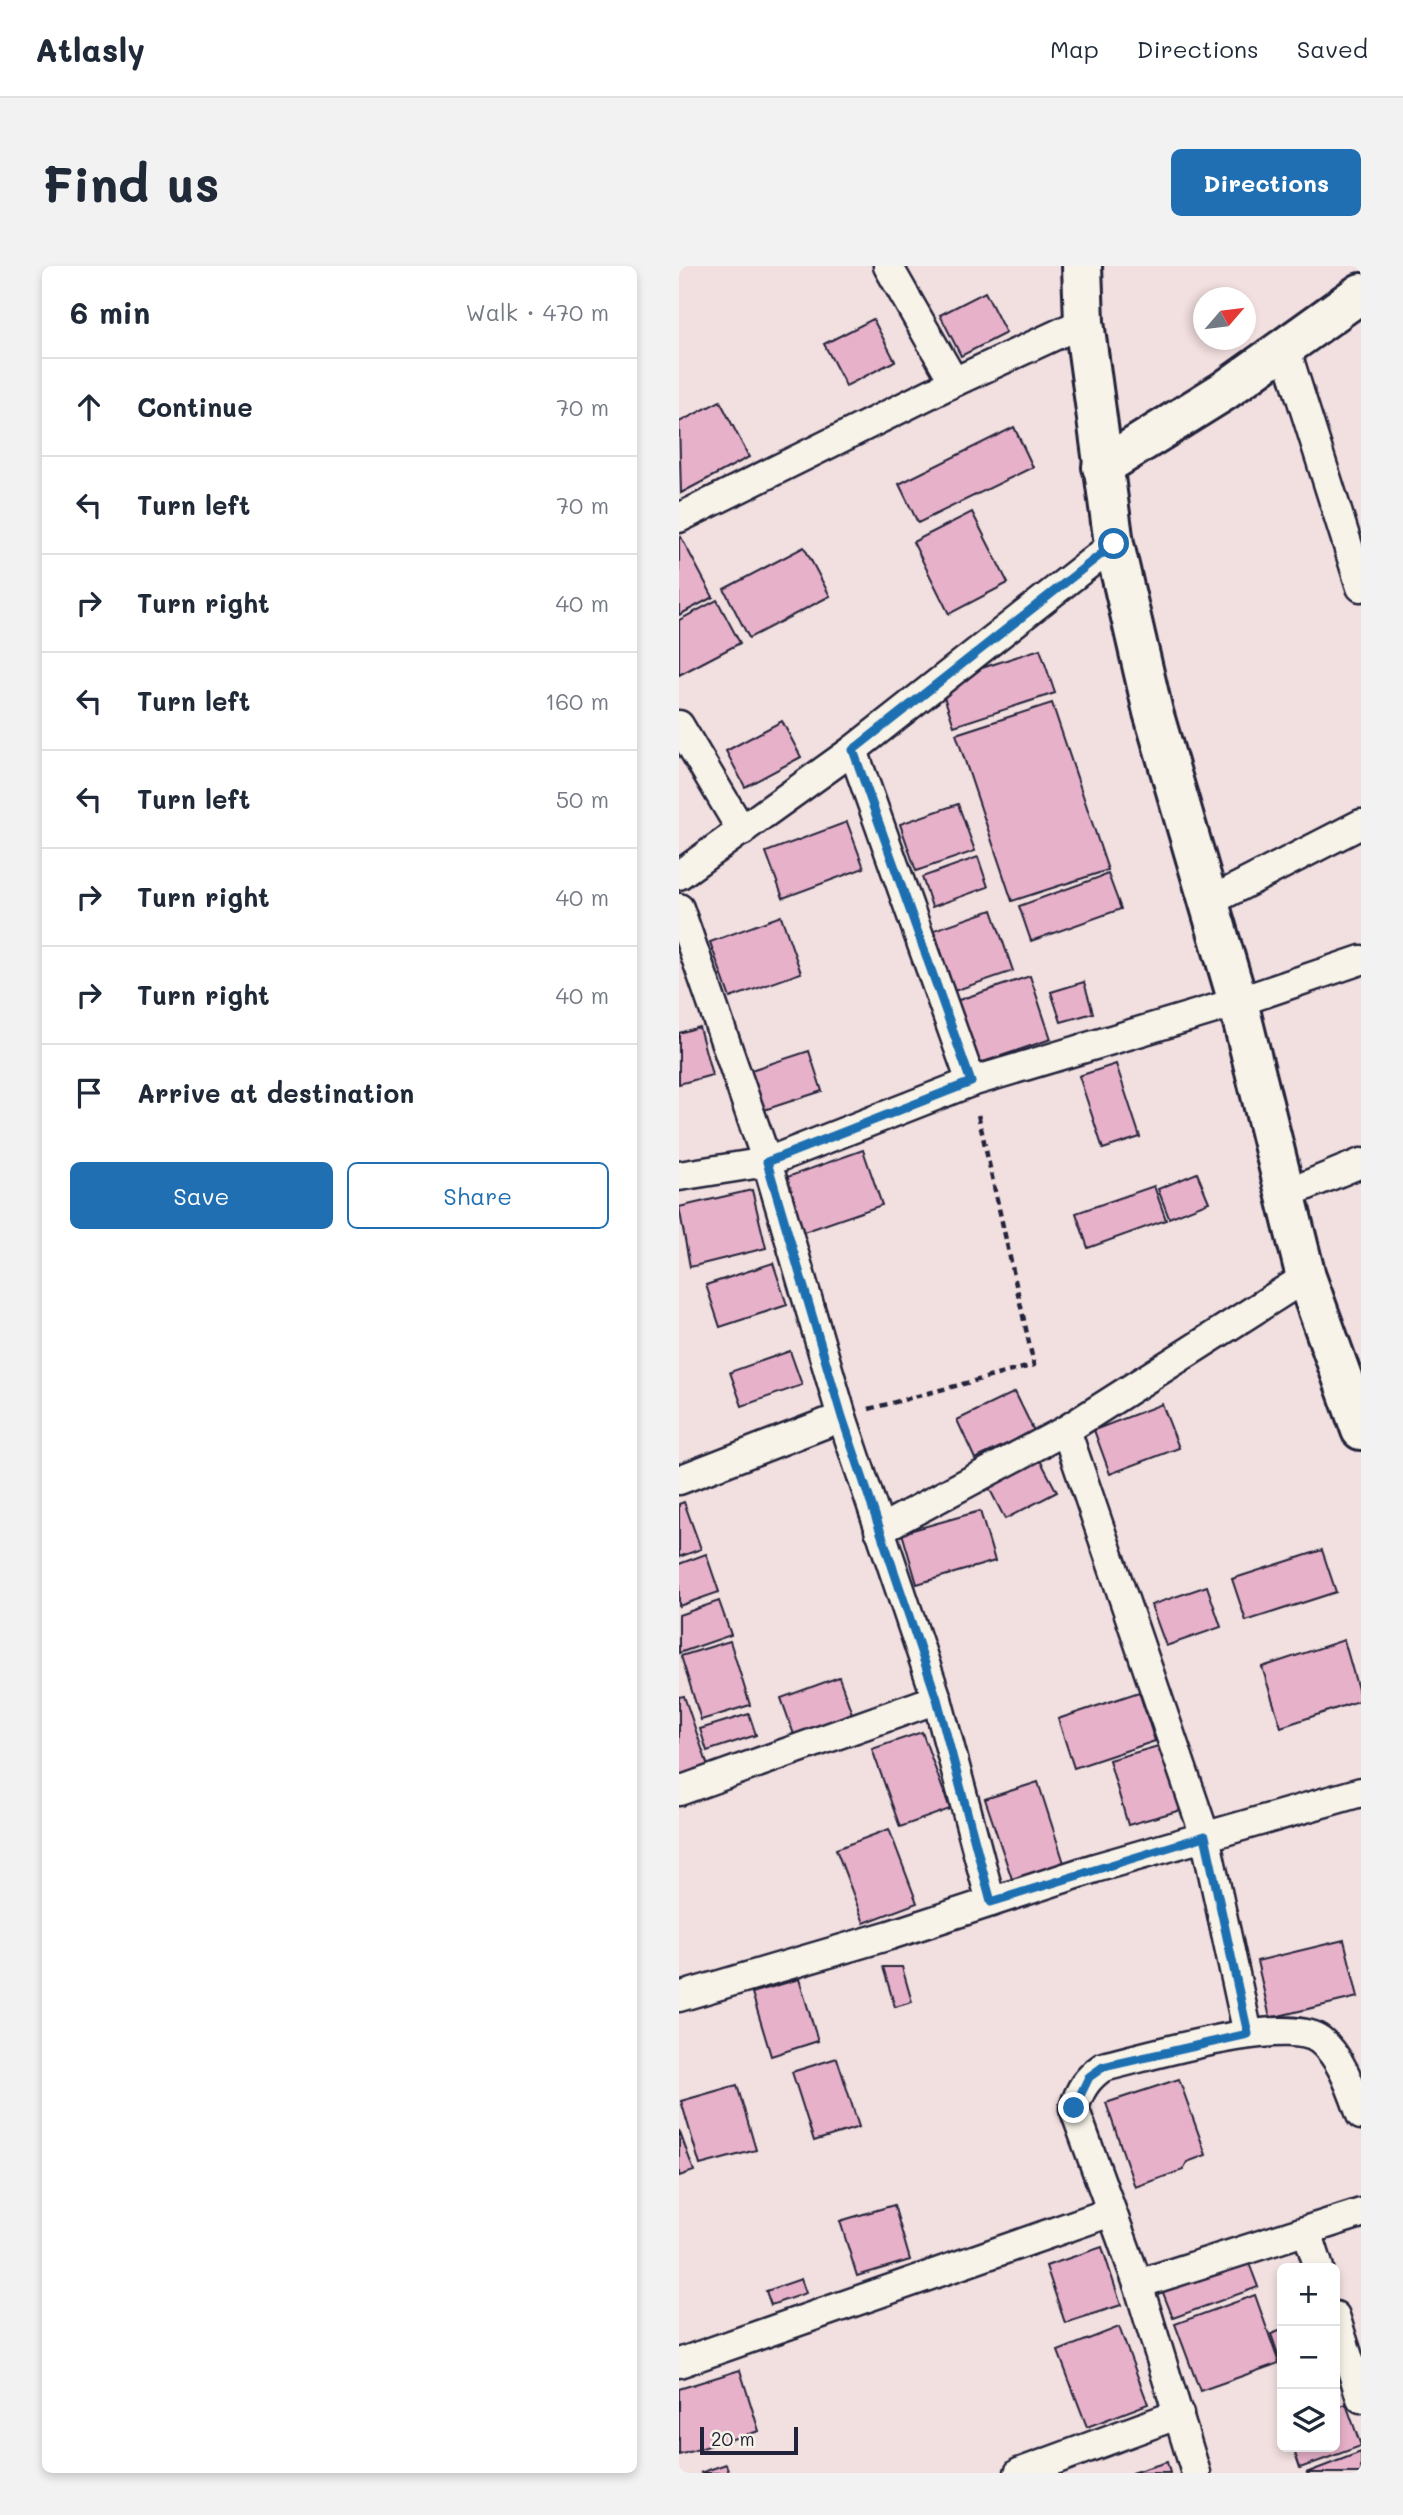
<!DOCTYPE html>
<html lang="en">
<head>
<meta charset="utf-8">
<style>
  :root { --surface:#fff; --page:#f2f2f3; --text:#1f2937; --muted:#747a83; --line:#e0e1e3; --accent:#1f6fb2 }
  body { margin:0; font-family:Mali,sans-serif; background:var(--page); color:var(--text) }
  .controls { position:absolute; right:21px; bottom:21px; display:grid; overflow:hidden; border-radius:10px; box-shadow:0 4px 10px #0003 }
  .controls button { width:63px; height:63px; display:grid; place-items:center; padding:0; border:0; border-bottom:2px solid var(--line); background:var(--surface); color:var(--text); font:35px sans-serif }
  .compass { position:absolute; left:514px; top:21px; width:63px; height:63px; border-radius:50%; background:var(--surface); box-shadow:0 4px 10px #0003; rotate:62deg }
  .scale { position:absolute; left:21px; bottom:18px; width:98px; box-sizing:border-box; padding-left:7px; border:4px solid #22223b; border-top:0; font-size:19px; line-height:24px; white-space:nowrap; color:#22223b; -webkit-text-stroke:5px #f7f3e8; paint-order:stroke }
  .stop { position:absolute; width:21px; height:21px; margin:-16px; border:5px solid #1f6fb2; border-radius:50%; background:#fff }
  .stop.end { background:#1f6fb2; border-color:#fff; box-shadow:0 2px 7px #0008 }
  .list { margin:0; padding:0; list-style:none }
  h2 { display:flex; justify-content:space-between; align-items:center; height:91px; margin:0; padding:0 28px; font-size:30px }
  h2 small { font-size:23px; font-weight:400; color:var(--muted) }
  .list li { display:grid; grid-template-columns:46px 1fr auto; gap:21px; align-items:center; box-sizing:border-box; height:98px; padding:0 28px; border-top:2px solid var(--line) }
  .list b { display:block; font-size:26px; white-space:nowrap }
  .list em { font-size:23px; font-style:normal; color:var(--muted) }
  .actions { display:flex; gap:14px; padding:21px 28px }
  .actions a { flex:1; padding:16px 0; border:2px solid var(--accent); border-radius:10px; text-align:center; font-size:24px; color:var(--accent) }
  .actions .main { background:var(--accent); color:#fff }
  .icon { flex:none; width:38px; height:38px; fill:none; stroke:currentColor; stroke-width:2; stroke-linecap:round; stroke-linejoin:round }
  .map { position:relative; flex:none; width:682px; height:2207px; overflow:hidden; border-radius:10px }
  header { display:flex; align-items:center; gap:42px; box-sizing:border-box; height:98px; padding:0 35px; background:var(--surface); border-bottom:2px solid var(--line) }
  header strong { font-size:33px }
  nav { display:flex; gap:38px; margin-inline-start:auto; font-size:24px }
  .intro { display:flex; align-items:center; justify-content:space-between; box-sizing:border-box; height:168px; padding:0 42px }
  h1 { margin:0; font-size:49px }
  .button { padding:18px 32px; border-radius:10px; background:var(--accent); color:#fff; font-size:24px; font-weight:700 }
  main { display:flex; gap:42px; padding:0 42px }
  aside { flex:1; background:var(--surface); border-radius:10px; box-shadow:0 4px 10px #0003 }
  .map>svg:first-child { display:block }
</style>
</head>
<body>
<header>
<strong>Atlasly</strong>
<nav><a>Map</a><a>Directions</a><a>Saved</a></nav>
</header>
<div class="intro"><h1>Find us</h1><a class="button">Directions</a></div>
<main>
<aside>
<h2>6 min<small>Walk · 470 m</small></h2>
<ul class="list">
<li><svg class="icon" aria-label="ahead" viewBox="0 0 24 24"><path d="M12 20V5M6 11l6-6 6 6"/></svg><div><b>Continue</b></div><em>70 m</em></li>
<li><svg class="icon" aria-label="left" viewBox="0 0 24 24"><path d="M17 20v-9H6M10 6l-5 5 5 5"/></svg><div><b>Turn left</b></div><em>70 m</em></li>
<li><svg class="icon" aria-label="right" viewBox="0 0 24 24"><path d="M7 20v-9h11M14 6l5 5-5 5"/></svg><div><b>Turn right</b></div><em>40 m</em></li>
<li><svg class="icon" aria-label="left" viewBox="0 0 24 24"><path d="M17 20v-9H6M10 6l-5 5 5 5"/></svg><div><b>Turn left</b></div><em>160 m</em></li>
<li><svg class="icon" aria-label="left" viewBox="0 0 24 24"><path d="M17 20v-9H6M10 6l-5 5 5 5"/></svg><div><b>Turn left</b></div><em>50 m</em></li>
<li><svg class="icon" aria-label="right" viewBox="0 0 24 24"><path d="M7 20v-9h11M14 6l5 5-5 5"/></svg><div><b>Turn right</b></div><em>40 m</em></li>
<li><svg class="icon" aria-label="right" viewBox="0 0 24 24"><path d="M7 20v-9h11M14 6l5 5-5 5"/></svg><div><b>Turn right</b></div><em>40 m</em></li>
<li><svg class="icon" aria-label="arrive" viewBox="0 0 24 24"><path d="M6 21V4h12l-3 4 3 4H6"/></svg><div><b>Arrive at destination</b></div></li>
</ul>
<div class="actions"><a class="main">Save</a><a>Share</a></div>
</aside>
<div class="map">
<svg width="682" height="2207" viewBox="0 0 682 2207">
  <rect width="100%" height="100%" fill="#f2dfdf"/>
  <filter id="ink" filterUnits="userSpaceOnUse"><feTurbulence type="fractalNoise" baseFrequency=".0143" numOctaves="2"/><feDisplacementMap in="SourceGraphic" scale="14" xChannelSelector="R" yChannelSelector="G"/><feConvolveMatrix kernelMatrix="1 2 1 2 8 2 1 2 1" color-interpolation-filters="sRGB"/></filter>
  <g filter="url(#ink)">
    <g fill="#e7b1c9" stroke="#22223b" stroke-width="2">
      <path d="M306,26L327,67L282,90L261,49Z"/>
      <path d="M194,53L216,95L167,120L145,78Z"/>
      <path d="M41,135L70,191L2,227L0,156Z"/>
      <path d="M335,161L354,201L239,257L220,218Z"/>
      <path d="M293,246L329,317L270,348L234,276Z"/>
      <path d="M2,271L34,331L0,349V273Z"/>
      <path d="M125,281L151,330L70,372L45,323Z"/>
      <path d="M38,334L61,377L0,409V354Z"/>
      <path d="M361,383L376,427L275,460L260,416Z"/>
      <path d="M373,437L429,604L333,635L277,468Z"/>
      <path d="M103,455L122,491L66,521L47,485Z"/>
      <path d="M279,538L296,585L237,605L221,558Z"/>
      <path d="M168,556L185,602L104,632L87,586Z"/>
      <path d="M299,591L309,621L253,641L243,611Z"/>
      <path d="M429,608L442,643L352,675L340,640Z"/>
      <path d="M313,644L334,705L275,725L255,664Z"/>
      <path d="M102,650L122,707L51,732L31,676Z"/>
      <path d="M351,710L372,773L292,800L271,737Z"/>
      <path d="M405,716L414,747L382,756L372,726Z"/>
      <path d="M20,761L33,809L0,818V767Z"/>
      <path d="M130,785L143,825L82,845L69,805Z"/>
      <path d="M437,798L461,871L424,883L400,810Z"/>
      <path d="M184,884L203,939L116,969L97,915Z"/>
      <path d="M518,907L530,936L490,952L479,923Z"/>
      <path d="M475,920L487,954L409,982L397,947Z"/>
      <path d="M73,924L87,982L11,1001L0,941Z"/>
      <path d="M94,997L108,1039L41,1061L27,1019Z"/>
      <path d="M111,1085L123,1119L63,1140L51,1106Z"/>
      <path d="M336,1126L355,1165L296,1193L278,1154Z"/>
      <path d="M483,1138L500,1182L431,1208L415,1164Z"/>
      <path d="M360,1192L378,1226L326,1253L308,1218Z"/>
      <path d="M5,1236L22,1283L0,1291V1238Z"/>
      <path d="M301,1245L316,1295L238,1318L223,1267Z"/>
      <path d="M643,1284L657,1326L567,1355L553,1313Z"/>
      <path d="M27,1288L40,1326L0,1340V1298Z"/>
      <path d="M528,1320L542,1361L487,1380L472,1339Z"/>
      <path d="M40,1335L52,1369L0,1387V1349Z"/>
      <path d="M665,1374L682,1434L602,1461L583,1401Z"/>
      <path d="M51,1375L71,1439L22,1454L2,1390Z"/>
      <path d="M160,1411L176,1456L118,1477L102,1432Z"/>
      <path d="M460,1426L476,1475L395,1502L379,1453Z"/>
      <path d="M5,1430L30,1503L0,1513V1431Z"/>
      <path d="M70,1448L77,1469L28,1485L21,1463Z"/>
      <path d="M243,1466L271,1543L221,1561L193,1483Z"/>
      <path d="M483,1479L502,1544L449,1559L430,1494Z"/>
      <path d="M359,1516L386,1600L334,1616L306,1533Z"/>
      <path d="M210,1563L238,1637L185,1657L157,1583Z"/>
      <path d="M665,1674L679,1731L591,1752L578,1695Z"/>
      <path d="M204,1701H223L233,1736L216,1741Z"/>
      <path d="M120,1713L139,1775L92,1790L73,1727Z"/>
      <path d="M158,1792L180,1861L135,1875L113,1806Z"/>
      <path d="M500,1813L527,1889L508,1896L504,1904L456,1921L427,1837Z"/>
      <path d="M58,1819L77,1884L21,1899L2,1835Z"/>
      <path d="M0,1864L15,1905L0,1910Z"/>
      <path d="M215,1939L231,1994L178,2010L161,1955Z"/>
      <path d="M423,1981L442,2039L386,2057L367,2000Z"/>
      <path d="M568,1992L579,2021L494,2052L483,2024Z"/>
      <path d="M122,2013L127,2027L92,2039L87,2025Z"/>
      <path d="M576,2029L600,2097L521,2125L496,2058Z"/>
      <path d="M440,2061L469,2138L408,2161L379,2085Z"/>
      <path d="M603,2064V2100L592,2068Z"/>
      <path d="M61,2104L80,2165L0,2189V2123Z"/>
      <path d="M667,2138L682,2180L621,2202L614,2181H656V2142Z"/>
      <path d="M682,2186V2207H627Z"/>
      <path d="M488,2196L491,2207H452Z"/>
      <path d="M47,2198L50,2207H21Z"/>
    </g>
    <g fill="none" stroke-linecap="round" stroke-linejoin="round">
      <defs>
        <g id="minor">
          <path d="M209,0L275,116"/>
          <path d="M606,81L682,321"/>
          <path d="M0,252L275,116L405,56"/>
          <path d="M0,459L63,565"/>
          <path d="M174,484L292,816"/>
          <path d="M0,609L174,484L435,278"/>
          <path d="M528,637L682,558"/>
          <path d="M0,642L88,896L163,1151L258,1433L312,1636"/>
          <path d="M0,910L88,896L292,816L559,736L682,694"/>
          <path d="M607,928L682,897"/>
          <path d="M387,1164L526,1570L569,1768"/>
          <path d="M0,1214L163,1151"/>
          <path d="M200,1264L387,1164L627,1011"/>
          <path d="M0,1525L258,1433"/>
          <path d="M0,1731L211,1669L416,1602L682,1526"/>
          <path d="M628,1965L640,2002"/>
          <path d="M459,2018L682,1947"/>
          <path d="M656,2050L682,2132"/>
          <path d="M0,2097L432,1946"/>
          <path d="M340,2207L500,2148"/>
          <path d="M517,2207L459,2018L395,1842C401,1823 408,1812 424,1801C467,1791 608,1748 641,1774C662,1790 673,1824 682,1849"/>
        </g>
        <path id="secondary" d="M423,201L545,125L682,27"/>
        <path id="trunk" d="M403,0L405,56L435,278L474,446L559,736L627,1011L682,1164"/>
      </defs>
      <use href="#minor" stroke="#22223b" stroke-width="33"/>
      <use href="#secondary" stroke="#22223b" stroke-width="44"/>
      <use href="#trunk" stroke="#22223b" stroke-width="44"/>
      <path stroke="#22223b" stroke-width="4.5" stroke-dasharray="7 5" stroke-linecap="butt" d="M190,1143L355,1099L298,844"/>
      <use href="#minor" stroke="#f7f3e8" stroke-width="28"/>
      <use href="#secondary" stroke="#f7f3e8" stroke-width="38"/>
      <use href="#trunk" stroke="#f7f3e8" stroke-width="38"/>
    </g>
  </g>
  <g fill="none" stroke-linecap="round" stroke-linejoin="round" filter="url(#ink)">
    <path stroke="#1f6fb2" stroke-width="9" d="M395,1842L410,1811L424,1801L569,1768L526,1570L312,1636L258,1433L163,1151L88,896L292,816L174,484L435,278"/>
  </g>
</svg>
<div class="controls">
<button>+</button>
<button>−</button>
<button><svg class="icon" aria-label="layers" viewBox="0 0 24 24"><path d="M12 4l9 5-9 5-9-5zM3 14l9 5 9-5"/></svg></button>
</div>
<svg class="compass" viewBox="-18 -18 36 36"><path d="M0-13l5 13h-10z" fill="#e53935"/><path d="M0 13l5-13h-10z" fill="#747a83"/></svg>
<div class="scale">20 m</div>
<div class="stop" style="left:435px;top:278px"></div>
<div class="stop end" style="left:395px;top:1842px"></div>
</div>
</main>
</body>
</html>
